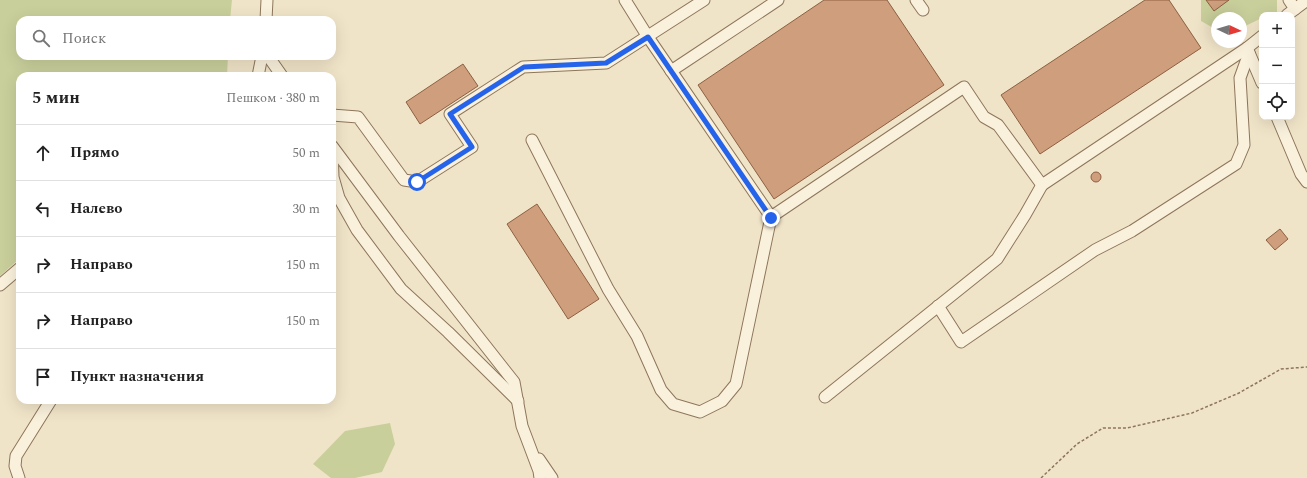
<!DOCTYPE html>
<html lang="ru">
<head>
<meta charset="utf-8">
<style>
  :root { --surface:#fff; --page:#f6f6f6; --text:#222; --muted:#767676; --line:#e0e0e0 }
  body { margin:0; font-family:Spectral,serif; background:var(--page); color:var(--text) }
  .controls { position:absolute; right:12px; top:12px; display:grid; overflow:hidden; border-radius:8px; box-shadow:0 4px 16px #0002 }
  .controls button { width:36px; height:36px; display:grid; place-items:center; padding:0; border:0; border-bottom:1px solid var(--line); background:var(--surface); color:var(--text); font:20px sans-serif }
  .compass { position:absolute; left:1211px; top:12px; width:36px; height:36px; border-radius:50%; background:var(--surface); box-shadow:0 4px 16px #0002; rotate:94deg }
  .stop { position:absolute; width:12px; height:12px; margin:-9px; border:3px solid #2563eb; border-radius:50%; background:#fff }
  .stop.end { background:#2563eb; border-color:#fff; box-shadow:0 1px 4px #0008 }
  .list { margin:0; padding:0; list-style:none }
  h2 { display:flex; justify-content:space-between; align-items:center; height:52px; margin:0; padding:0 16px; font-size:17px }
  h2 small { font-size:13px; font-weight:400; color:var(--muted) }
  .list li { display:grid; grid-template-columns:26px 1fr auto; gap:12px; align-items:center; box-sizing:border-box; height:56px; padding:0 16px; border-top:1px solid var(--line) }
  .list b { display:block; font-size:15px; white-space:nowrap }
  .list em { font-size:13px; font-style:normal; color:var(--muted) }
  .icon { flex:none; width:22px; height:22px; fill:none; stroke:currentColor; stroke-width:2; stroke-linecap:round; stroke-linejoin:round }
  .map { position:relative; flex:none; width:1307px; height:478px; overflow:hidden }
  .search { position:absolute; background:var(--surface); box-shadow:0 4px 16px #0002; left:16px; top:16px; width:320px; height:44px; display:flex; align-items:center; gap:10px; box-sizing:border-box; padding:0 14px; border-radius:12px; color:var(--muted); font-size:15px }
  .panel { position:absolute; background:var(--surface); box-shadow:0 4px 16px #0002; left:16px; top:72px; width:320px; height:332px; border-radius:12px }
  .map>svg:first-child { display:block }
</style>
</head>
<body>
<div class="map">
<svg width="1307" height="478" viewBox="0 0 1307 478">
  <rect width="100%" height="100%" fill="#f0e4c8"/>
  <g fill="#c9cf9b">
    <path d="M0,0H232L230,20H20V56H228L227,76H20V258L0,276Z"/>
    <path d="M1201,0H1277V12L1270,15H1262V18L1241,28V18H1217V30L1201,21Z"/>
    <path d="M390,423L395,444L382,472L355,478H331L313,464L345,431Z"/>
  </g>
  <g fill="#cf9f7d" stroke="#8d5f41">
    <path d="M824,0H887L944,85L774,199L698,85Z"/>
    <path d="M1145,0H1169L1201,48L1040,154L1001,95Z"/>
    <path d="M1206,0H1229L1214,11Z"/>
    <path d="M463,64L478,86L420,124L406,102Z"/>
    <circle cx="1096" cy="177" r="5"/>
    <path d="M537,204L599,299L568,319L507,224Z"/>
    <path d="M1280,229L1288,239L1275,250L1266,240Z"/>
  </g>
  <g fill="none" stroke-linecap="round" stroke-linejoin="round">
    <defs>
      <g id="minor">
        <path d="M625,0L648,37L771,217L964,87L984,117L998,125L1042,185L1247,48L1262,83"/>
        <path d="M916,0L923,10"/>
        <path d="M1295,9L1307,0"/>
        <path d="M1287,15L1295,9L1289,0"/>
        <path d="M266,20L267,0"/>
        <path d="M1247,48L1262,36"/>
        <path d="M268,56L282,76"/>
        <path d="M671,71L778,0"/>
        <path d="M258,76L262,56"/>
        <path d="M332,115L358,117L404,180L417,182L472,147L450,114L523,67L606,63L704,0"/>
        <path d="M1277,117L1301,174L1307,182"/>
        <path d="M532,140L608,289L637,336L661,390L673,404L700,412L722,401L736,384L771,217"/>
        <path d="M332,146L399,236L514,382L522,426L539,471L540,478"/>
        <path d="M332,147L333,177L339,198L357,230L401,289L448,332L518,401"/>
        <path d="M0,285L20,268"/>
        <path d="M938,306L961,342L1095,250L1132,231L1236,164L1244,145L1240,78L1249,53"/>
        <path d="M825,397L997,259L1025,215L1042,185"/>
        <path d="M539,459L552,478"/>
        <path d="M19,478L15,466L16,456L51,400"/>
      </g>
    </defs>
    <use href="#minor" stroke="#8d765c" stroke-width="13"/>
    <path stroke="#8d765c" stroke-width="1.5" stroke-dasharray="3 2" stroke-linecap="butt" d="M1041,478L1077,444L1103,428H1127L1192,413L1239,393L1281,369L1307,367"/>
    <use href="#minor" stroke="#faf1dc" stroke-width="11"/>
  </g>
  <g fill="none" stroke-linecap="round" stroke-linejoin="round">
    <path stroke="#2563eb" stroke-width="5" d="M417,182L472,147L450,114L524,67L606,63L648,37L771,218"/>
  </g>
</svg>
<div class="controls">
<button>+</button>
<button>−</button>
<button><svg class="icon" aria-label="locate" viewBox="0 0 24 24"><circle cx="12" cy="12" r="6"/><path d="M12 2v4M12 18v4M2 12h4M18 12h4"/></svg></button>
</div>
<svg class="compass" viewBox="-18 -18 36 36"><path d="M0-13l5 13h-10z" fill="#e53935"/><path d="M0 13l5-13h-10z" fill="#767676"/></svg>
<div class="stop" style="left:417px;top:182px"></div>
<div class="stop end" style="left:771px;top:218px"></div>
<div class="search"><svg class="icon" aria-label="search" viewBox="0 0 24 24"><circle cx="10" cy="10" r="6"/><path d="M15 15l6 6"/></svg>Поиск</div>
<section class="panel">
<h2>5 мин<small>Пешком · 380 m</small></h2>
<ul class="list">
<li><svg class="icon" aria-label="ahead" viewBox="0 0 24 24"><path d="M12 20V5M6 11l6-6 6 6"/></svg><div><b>Прямо</b></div><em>50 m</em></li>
<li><svg class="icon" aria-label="left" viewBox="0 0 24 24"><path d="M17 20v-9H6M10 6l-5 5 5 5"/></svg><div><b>Налево</b></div><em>30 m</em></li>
<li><svg class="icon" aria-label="right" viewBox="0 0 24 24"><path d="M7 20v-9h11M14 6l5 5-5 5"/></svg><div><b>Направо</b></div><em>150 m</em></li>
<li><svg class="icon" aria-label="right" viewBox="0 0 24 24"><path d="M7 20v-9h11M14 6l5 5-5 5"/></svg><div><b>Направо</b></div><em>150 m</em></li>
<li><svg class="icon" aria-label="arrive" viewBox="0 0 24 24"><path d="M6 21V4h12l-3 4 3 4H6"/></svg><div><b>Пункт назначения</b></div></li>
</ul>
</section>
</div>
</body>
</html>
